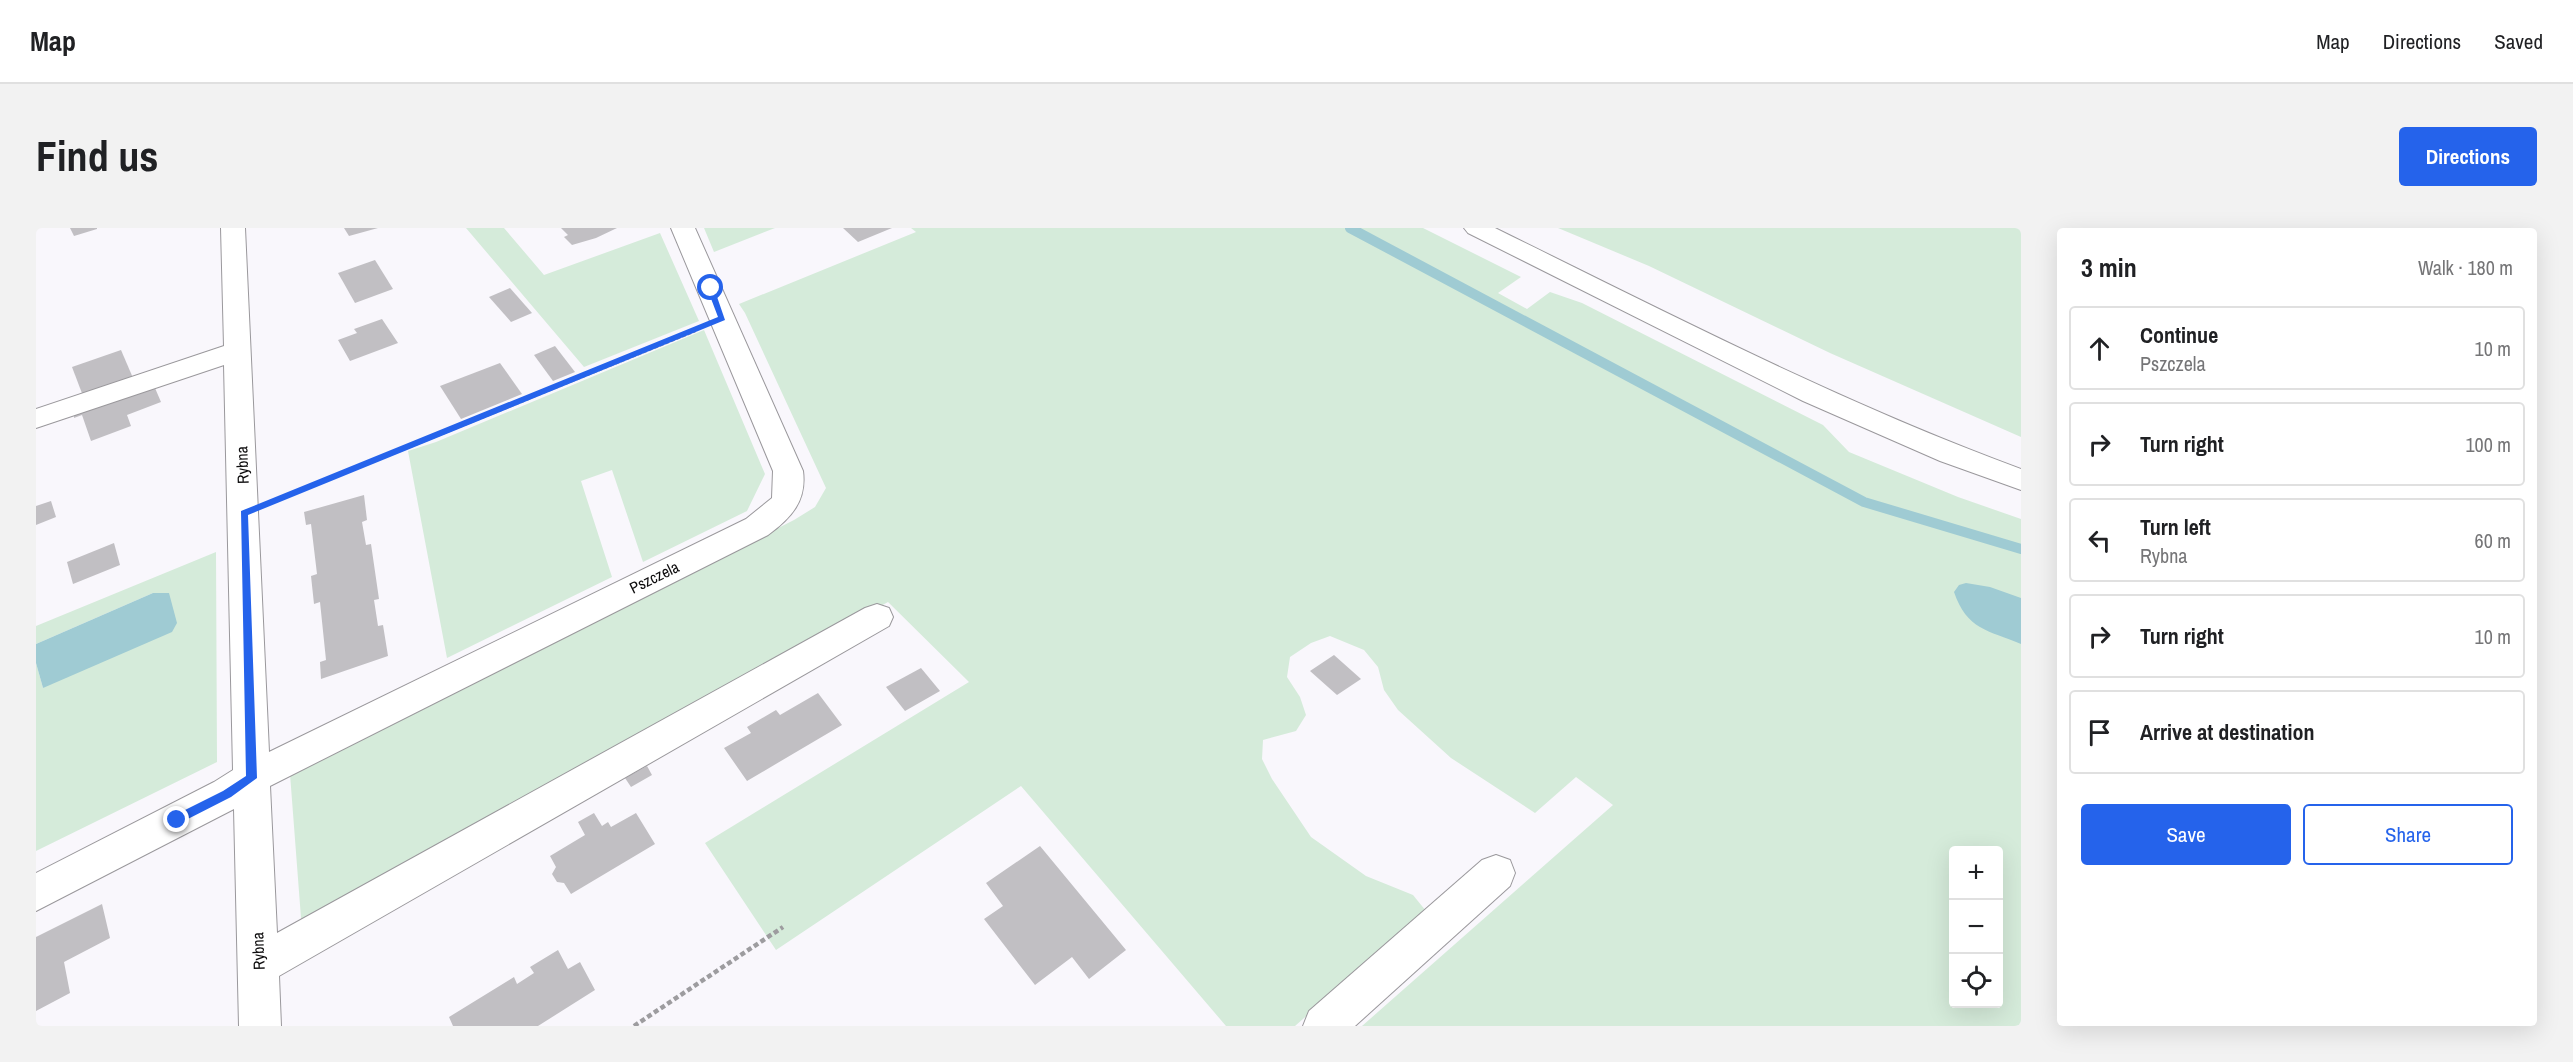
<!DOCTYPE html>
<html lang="en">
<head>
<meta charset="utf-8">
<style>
  :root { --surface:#fff; --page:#f2f2f2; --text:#202124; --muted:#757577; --line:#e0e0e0; --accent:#2563eb }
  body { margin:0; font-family:"Archivo Narrow",sans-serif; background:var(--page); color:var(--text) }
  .controls { position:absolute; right:18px; bottom:18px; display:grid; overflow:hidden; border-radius:6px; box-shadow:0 6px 24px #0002 }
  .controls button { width:54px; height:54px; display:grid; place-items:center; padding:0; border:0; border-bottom:2px solid var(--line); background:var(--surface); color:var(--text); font:30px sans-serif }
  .stop { position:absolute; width:18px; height:18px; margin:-14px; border:4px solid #2563eb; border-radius:50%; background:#fff }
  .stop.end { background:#2563eb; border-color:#fff; box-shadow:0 2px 6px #0008 }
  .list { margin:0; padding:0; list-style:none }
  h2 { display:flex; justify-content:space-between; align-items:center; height:78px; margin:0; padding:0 24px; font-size:26px }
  h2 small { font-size:20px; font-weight:400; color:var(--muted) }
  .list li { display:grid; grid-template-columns:39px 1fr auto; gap:18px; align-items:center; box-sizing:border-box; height:84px; margin:0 12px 12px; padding:0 12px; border:2px solid var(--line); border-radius:6px }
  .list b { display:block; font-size:22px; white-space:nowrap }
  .list p { margin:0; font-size:20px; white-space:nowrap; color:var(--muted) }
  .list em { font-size:20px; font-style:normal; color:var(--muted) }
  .actions { display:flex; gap:12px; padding:18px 24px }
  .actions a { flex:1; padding:14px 0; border:2px solid var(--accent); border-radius:6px; text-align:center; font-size:21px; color:var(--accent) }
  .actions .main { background:var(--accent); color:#fff }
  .icon { flex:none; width:33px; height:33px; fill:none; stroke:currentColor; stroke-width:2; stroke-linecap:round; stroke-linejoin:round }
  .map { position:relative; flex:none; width:1985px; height:798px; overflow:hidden; border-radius:6px }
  header { display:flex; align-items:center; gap:36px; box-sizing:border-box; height:84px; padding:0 30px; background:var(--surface); border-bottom:2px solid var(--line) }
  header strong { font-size:28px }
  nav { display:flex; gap:33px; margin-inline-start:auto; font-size:21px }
  .intro { display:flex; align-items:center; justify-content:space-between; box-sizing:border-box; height:144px; padding:0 36px }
  h1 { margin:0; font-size:42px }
  .button { padding:15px 27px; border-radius:6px; background:var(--accent); color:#fff; font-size:21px; font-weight:700 }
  main { display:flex; gap:36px; padding:0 36px }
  aside { flex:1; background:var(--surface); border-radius:6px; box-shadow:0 6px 24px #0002 }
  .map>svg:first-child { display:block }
</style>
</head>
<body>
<header>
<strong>Map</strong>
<nav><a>Map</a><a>Directions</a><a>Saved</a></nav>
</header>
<div class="intro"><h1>Find us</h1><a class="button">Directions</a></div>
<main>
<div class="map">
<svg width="1985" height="798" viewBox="0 0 1985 798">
  <rect width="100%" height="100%" fill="#f9f7fc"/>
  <g fill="#d5ebda" fill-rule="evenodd">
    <path d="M430,0H468L508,47L624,5L663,93L548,139Z"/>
    <path d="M668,0H739L678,24Z"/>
    <path d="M875,0H1387L1485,49L1462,65L1491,81L1514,64L1546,75L1787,197L1813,224L1922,269L1985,291V798H1326L1577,577L1540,549L1499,585L1415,530L1362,482L1348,462L1342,439L1328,422L1294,408L1275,415L1254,429L1251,449L1264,469L1270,487L1260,503L1227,512L1226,531L1236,551L1275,609L1330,648L1377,667L1390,683L1259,798H1190L985,558L740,722L669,615L933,454L852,374L266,703L254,546L758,292L779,279L790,260L709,85L703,76L880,4ZM1918,622H1962V776H1918Z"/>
    <path d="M1522,0H1985V209L1794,125L1613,38Z"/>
    <path d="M668,102L729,246L711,283L607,334L576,242L545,253L576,349L411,430L372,223L400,214Z"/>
    <path d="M180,324L181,534L0,623V435L7,460L117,365L0,416V398Z"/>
  </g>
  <g fill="#9fcbd3">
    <path d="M1930,355L1954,359L1985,370V416C1952,402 1931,402 1918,364L1923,357Z"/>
    <path d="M117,365H133L141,395L136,404L7,460L0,435V416Z"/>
  </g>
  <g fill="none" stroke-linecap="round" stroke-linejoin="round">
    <path stroke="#9fcbd3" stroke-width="10" d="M1314,0L1828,274L1985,321"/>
  </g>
  <g fill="#c1bfc3">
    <path d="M34,0H61V1L38,8Z"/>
    <path d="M308,0H342L313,8Z"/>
    <path d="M525,0H581L560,10L536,17L528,9L532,7Z"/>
    <path d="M807,0H856L822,14Z"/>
    <path d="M339,32L357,61L319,75L302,45Z"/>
    <path d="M474,60L496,85L475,94L453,69Z"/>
    <path d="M346,91L362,115L314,133L302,112L321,105L318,101Z"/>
    <path d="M519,118L539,144L517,153L498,127Z"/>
    <path d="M85,122L97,150L47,168L36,139Z"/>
    <path d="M464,135L486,166L425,191L404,158Z"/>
    <path d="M119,160L125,174L91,187L95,198L55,213L46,187L38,190V187Z"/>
    <path d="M328,267L331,292L326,294L330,317L335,316L343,371L338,372L342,398L347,397L352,428L285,451L284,434L290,432L284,374L278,376L275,348L281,346L275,296L270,297L268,284Z"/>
    <path d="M15,273L20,289L0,297V278Z"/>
    <path d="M78,315L84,337L37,356L31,334Z"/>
    <path d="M1298,427L1325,451L1301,467L1274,443Z"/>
    <path d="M885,440L904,463L869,483L850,459Z"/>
    <path d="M782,465L806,497L711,553L688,520L715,505L711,499L740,482L744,487Z"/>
    <path d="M611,538L616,547L595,559L589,550Z"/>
    <path d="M558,585L566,598L572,594L575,599L600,585L619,616L535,666L528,655L521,654L516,646L520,639L514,628L549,607L542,594Z"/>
    <path d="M1004,618L1090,722L1053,751L1036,729L999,757L948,691L967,678L950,655Z"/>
    <path d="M66,676L74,710L28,734L34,765L0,783V709Z"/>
    <path d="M522,722L532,741L544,734L559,762L502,798H417L413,789L478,749L481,756L498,745L494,739Z"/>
  </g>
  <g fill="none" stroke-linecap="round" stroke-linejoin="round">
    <defs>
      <g id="minor">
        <path d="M185,0H209L233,524L710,291L736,270L737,243L635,0H659L767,243C771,273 755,290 732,307L234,558L241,705L829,380L841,376L853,380L857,389L853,398L243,748L245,798H203L198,581L0,683V645L178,554L197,542L188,137L0,200V181L188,118Z"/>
        <path d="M1428,0H1459C1632,85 1803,174 1985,241V262L1904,233L1767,173L1432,5Z"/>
        <path d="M1460,627L1474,632L1479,645L1474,658L1319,798H1267L1273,783L1446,632Z"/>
      </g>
    </defs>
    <use href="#minor" stroke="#9a989c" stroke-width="2"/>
    <path stroke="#9d9c9f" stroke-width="3" stroke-dasharray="4 2" stroke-linecap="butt" d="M240,273L659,103"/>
    <path stroke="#9d9c9f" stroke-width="4.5" stroke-dasharray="5 3" stroke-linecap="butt" d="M598,798L747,699"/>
    <use href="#minor" fill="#fff" fill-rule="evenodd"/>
  </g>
  <path fill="#2563eb" d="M675,58L678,60L689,92L212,287L221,550L195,569L144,595H137V588L187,563L210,548L205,283L682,89L671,60Z"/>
  <g text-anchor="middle" stroke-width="4.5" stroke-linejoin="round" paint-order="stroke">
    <g font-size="16" fill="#0e0d0e" stroke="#fff">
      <text transform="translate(206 237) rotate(-92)" y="6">Rybna</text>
      <text transform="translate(618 349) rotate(-26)" y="6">Pszczela</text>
      <text transform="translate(222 723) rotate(-92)" y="6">Rybna</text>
    </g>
  </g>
</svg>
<div class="controls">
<button>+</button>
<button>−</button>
<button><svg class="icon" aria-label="locate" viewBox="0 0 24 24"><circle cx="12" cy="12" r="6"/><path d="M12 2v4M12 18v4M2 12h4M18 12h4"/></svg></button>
</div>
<div class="stop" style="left:675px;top:60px"></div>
<div class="stop end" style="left:141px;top:592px"></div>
</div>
<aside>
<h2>3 min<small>Walk · 180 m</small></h2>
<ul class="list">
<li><svg class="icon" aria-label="ahead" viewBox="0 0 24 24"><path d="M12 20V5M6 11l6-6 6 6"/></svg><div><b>Continue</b><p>Pszczela</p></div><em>10 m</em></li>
<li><svg class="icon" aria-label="right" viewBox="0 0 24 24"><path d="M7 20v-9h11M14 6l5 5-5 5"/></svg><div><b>Turn right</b></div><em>100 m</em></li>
<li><svg class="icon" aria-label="left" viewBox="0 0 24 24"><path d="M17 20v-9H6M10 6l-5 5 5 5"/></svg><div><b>Turn left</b><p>Rybna</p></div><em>60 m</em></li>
<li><svg class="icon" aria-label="right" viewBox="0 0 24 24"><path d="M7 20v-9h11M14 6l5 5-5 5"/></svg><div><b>Turn right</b></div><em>10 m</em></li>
<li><svg class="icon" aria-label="arrive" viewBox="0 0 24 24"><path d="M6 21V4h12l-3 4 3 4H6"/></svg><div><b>Arrive at destination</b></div></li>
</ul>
<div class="actions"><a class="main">Save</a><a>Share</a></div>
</aside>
</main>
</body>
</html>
